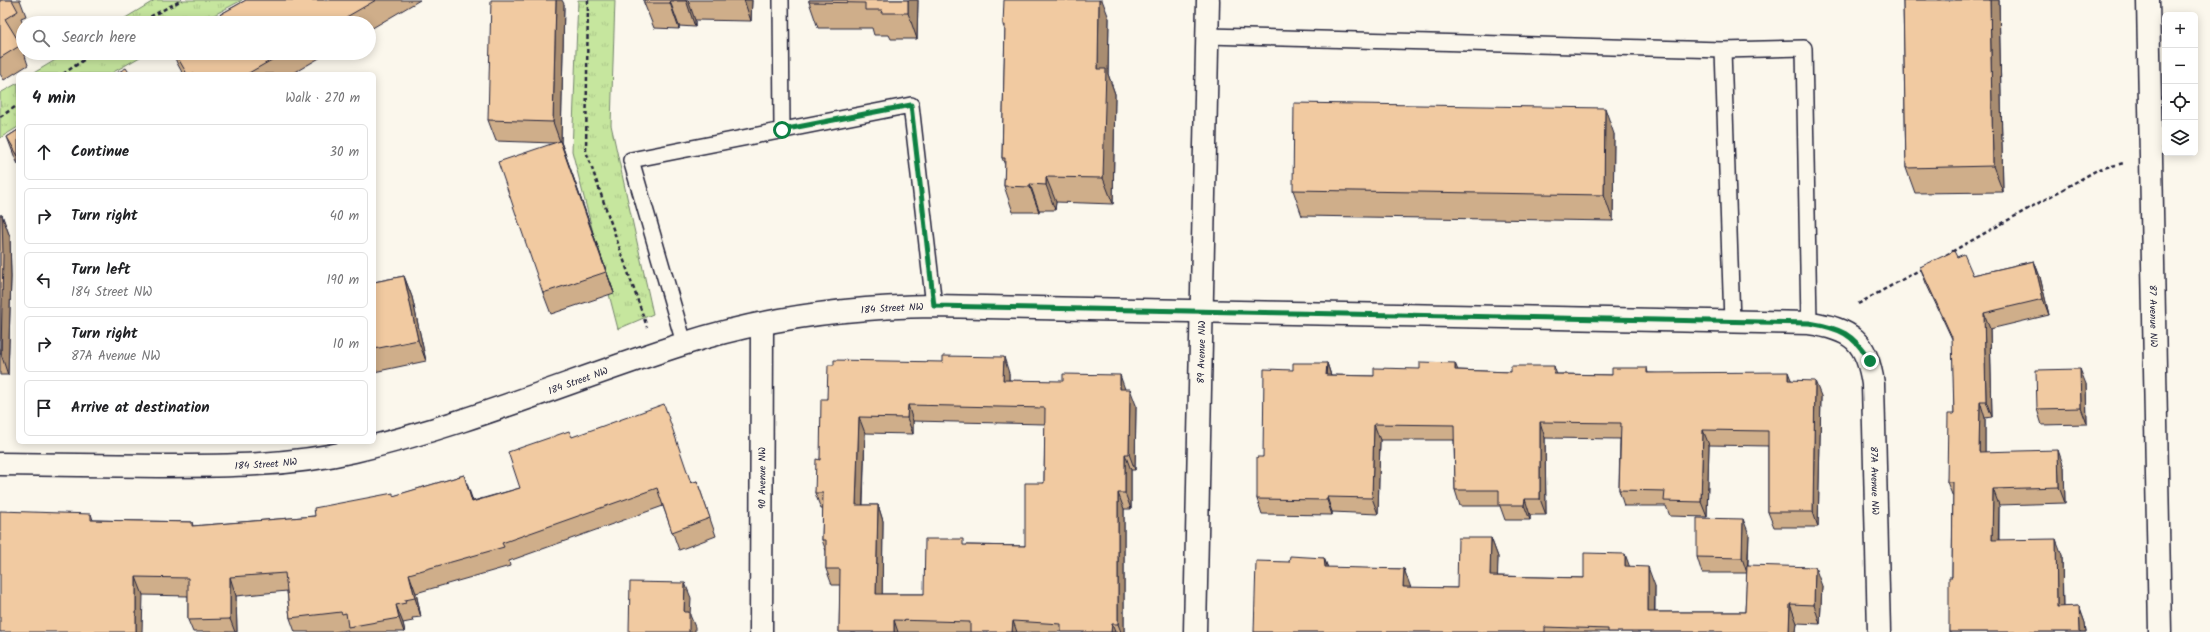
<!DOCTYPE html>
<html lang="en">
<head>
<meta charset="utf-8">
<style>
  :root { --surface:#fff; --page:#f6f6f6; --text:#202124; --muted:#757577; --line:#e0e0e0 }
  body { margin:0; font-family:Kalam,sans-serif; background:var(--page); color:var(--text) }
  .controls { position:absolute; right:12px; top:12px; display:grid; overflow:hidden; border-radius:6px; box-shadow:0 2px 10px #0003 }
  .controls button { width:36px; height:36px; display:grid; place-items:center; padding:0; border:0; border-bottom:1px solid var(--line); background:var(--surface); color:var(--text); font:20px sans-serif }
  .stop { position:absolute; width:12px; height:12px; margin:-9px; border:3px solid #0b8043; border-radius:50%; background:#fff }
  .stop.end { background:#0b8043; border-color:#fff; box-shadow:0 1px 4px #0008 }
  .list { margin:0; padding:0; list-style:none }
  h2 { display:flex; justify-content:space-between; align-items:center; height:52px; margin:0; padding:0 16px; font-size:17px }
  h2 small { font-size:13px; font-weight:400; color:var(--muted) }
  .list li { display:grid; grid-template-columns:26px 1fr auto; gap:12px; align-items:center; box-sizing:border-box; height:56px; margin:0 8px 8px; padding:0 8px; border:1px solid var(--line); border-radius:6px }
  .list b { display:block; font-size:15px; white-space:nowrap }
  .list p { margin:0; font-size:13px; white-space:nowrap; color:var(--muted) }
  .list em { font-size:13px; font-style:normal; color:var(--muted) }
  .icon { flex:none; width:22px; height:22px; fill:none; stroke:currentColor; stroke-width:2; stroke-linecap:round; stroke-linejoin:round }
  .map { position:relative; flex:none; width:2210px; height:632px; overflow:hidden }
  .search { position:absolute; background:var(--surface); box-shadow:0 2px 10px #0003; left:16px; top:16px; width:360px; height:44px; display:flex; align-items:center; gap:10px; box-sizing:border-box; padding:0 14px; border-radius:22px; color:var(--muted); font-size:15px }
  .panel { position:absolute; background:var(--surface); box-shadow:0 2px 10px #0003; left:16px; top:72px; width:360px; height:372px; border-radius:6px }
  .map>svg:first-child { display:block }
</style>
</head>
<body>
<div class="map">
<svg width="2210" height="632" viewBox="0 0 2210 632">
  <defs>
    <pattern id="park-tufts" width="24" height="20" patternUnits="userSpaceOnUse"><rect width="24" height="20" fill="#c6e69e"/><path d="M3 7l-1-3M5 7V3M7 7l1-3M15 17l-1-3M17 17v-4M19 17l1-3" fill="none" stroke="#aac589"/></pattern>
  </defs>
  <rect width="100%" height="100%" fill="#fbf7ec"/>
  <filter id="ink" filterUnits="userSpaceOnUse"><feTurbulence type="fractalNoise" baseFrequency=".025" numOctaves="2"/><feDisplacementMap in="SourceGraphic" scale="8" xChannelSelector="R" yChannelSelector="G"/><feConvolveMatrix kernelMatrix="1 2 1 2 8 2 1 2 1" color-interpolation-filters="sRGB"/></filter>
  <g filter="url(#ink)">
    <g fill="url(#park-tufts)" stroke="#74846c">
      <path d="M155,0H242L199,23H117Z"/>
      <path d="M578,0H615L611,125L653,314L618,329L572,151Z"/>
      <path d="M67,53H147L110,74H32Z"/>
      <path d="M18,83V127L0,138V93Z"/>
    </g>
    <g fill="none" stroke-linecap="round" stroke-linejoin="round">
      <defs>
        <g id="service">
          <path d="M781,0L782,130"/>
          <path d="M1208,36L1723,50L1804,48L1809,323"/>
          <path d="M1723,50L1732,322"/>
          <path d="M684,343L631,160L911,105L934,306"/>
        </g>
        <g id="minor">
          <path id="s1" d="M0,464C53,465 106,465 159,466C224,466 290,466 354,451C467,425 573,379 683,344C764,318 849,307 934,306L1809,323C1852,329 1867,341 1873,384L1879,632"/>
          <path id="s2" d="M761,632L762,324"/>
          <path id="s3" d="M1195,632L1208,0"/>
        </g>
        <g id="secondary">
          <path id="s4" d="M2148,0L2160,632"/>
        </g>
      </defs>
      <use href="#service" stroke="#22223b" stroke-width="18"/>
      <use href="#minor" stroke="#22223b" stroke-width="25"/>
      <use href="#secondary" stroke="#22223b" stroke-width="25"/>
      <g stroke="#22223b" stroke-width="2.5" stroke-dasharray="4 3" stroke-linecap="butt">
        <path d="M588,0L586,151L647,327"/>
        <path d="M138,23L182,0"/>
        <path d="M63,74L94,53"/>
        <path d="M0,117L18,105"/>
        <path d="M1946,255L2099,169L2124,163"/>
        <path d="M1858,304L1923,268"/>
      </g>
      <use href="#service" stroke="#fbf7ec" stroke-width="15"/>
      <use href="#minor" stroke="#fbf7ec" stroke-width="22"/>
      <use href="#secondary" stroke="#fbf7ec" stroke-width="22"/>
    </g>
    <g fill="#cfae8a" stroke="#22223b" fill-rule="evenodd">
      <path d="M0,0H20L26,16L21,18L23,24V33L16,37L21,45L23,50V53H24L28,65L4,80L0,74Z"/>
      <path d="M246,0H420L369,30V23H205Z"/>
      <path d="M644,0H752L751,21L695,20V27L679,26V29L654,28L644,3Z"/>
      <path d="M809,0H918L917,39H891L889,35H874L872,28H818L809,2Z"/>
      <path d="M1903,0H1999L2003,192L1915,193L1906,168Z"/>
      <path d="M564,4L561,142L614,293L551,314L543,293L554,143L496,141L488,120Z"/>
      <path d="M1109,18L1108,74L1115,94L1113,204L1056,202L1055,210H1039V212H1013L1004,186L1005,165L1002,158L1005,30L1003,25Z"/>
      <path d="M173,53H328L292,74H183L177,63Z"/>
      <path d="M18,130V164L15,158L7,137Z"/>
      <path d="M1614,134L1613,221L1302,216L1293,190Z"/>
      <path d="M0,215H2L10,237L11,277L8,375H0Z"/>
      <path d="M1957,257L1973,275L2034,261L2040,277L2049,315L1990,329L1992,417L1985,418V452L2064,467L2065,503L1999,505V540L2062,555L2063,607L2079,606L2085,623L2086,632H1949L1952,577L1953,497L1947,482L1954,414L1953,341L1926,283L1920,267Z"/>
      <path d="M404,276L412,297L426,361L374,372V282Z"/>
      <path d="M1327,363L1331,375L1374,376L1458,370L1557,374L1612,375L1647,368L1648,373L1791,380L1821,396L1818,527H1774L1768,512V446L1709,445L1707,517L1670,516L1666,506H1624L1619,490L1620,439L1545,438L1546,515H1530V520H1505L1500,506H1460L1455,490L1454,440H1380L1378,514L1332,512V515L1262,514L1257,499L1263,457L1293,370Z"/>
      <path d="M834,365L1009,373V380L1125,389L1136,405L1135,470H1131V509H1124V632H839L840,585H832L826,569V551L822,540L823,509H821L815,493L820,460L827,399ZM913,421L1045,424L1044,483L1025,546L966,545L924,594H882L883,521L878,505H863L865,433L913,434Z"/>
      <path d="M2086,384L2087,424L2042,425L2037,409Z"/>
      <path d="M572,437L691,483L697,481L716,536L679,550L663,506L509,561L510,566L416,593L421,617L412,618L413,621L403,623L405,632H348V630L333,632H295L290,618L287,591L236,596L237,632H193L188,620V596L143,595L0,632L91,514L93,520L192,522L193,526L315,516L394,496L464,475L473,501L520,488Z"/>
      <path d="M1749,534L1748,565L1822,586L1820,624L1797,623L1796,632H1254L1289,562L1324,558L1328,568L1404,569L1410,588H1457L1491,538L1498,557L1497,576L1584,578L1630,567L1655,586V612H1745L1747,573H1702L1697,557Z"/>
    </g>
    <g fill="#a98d71" stroke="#22223b">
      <path d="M556,0H562L564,4L561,142L614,293L553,122Z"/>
      <path d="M686,0H688L695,20V27Z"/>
      <path d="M744,0H752L751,21Z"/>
      <path d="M908,0H918L917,39L908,13Z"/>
      <path d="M1099,0H1102L1109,18L1108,74L1115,94L1113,204L1103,178L1098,69Z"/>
      <path d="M1990,0H1999L2003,192L1993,166Z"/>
      <path d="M670,1L679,26V29L670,3Z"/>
      <path d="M1605,108L1614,134L1613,221L1604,195Z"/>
      <path d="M1046,177L1056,202L1055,210L1046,185Z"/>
      <path d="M1030,184L1039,210V212L1030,187Z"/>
      <path d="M2,215L10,237L11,277L8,375L1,354Z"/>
      <path d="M2034,261L2040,277L2049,315L2043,299Z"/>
      <path d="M404,276L412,297L426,361L418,340Z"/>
      <path d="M1984,313L1990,329L1992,417L1986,401Z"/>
      <path d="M1004,357L1009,373V396L1003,380Z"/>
      <path d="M1327,363L1332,379L1326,375Z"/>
      <path d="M1455,363L1461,378L1455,370Z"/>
      <path d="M1554,366L1559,381L1554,374Z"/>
      <path d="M2080,369L2086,384L2087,424L2081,408Z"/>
      <path d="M1788,372L1794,387L1788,380Z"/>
      <path d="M1120,375L1126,392L1120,389Z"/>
      <path d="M1815,381L1821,396L1818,527L1813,512Z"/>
      <path d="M1130,389L1136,405L1135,470L1129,454Z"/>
      <path d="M1980,401L1985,418V469L1979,452Z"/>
      <path d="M908,405L913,421V434L907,418Z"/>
      <path d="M859,417L865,433L862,521L856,505Z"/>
      <path d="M1540,422L1545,438L1546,515L1540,499Z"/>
      <path d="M1374,424L1380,440L1378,514L1372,498Z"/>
      <path d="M1703,430L1709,445L1707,517L1701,502Z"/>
      <path d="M2058,450L2064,467L2065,503L2059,487Z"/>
      <path d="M1125,454L1131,470V509L1125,493Z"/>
      <path d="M464,475L470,494L478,520L472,502Z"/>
      <path d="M1993,489L1999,505L1998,556L1992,540Z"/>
      <path d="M1118,493L1124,509V632H1121L1118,624Z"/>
      <path d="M1327,497L1332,512V515L1327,500Z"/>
      <path d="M1525,499L1530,515V520L1524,505Z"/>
      <path d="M878,505L883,521L882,610L876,594Z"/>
      <path d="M1743,519L1749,534L1747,573L1742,558Z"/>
      <path d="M1491,538L1498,557L1497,595L1490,576Z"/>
      <path d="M2056,539L2062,555L2063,623L2057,607Z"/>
      <path d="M1625,554L1632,573L1625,566Z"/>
      <path d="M1324,558L1331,576L1325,567Z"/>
      <path d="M1648,567L1655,586L1654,631L1648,612Z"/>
      <path d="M1815,567L1822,586L1820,624L1814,605Z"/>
      <path d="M1404,569L1411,588L1403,587Z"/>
      <path d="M409,574L416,593L421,617L415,598Z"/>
      <path d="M136,577L143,595L142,632H136Z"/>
      <path d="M230,577L236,596L237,632H235L230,619Z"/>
      <path d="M685,583L691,598L690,615L695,627V632H689L684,612Z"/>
      <path d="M1790,604L1797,623L1796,632H1789Z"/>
      <path d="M396,605L403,623L405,632H404L399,618Z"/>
      <path d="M2079,606L2085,623L2086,632H2080Z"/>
      <path d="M894,620L898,632H894Z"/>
      <path d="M1013,621L1017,632H1012Z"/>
      <path d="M1112,624L1115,632H1111Z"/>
    </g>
    <g fill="#f1caa1" stroke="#22223b" fill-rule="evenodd">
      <path d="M0,0H12L18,11L5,19L21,45L0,58Z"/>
      <path d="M246,0H376L336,23H205Z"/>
      <path d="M491,0H556L553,122L488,120Z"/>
      <path d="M644,0H686V1H670V3H644Z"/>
      <path d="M809,0H908V13H881L882,10H865V3L809,2Z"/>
      <path d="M1004,0H1099L1098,69H1106L1103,178L1046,177V185L1030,184V187L1004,186L1005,158H1002L1005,25H1003Z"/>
      <path d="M1903,0H1990L1993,166L1906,168Z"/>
      <path d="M175,53H284L247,74H187Z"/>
      <path d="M126,68L130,74H115Z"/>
      <path d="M1294,103L1605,108L1604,195L1293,190Z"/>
      <path d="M18,130V156L7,137Z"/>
      <path d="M560,141L606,272L543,293L498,162Z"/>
      <path d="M0,215H2L3,256L1,354H0Z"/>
      <path d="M1954,251L1957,257L1964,254L1973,275L2034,261L2043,299L1984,313L1986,401H1980L1979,452L2058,450L2059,487L1993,489L1992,540L2056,539L2057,607L2079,606L2080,632H1949V577H1952L1953,482H1947L1948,414H1954L1952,337L1920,267Z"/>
      <path d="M404,276L418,340L374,349V282Z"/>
      <path d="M943,356L1004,357L1003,380L1063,381V374L1120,375V389H1130L1129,454H1125V493H1118V624H1112L1111,632H1061V624L1013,621L1012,632H970V622L894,620V632H839L840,569H826V540H822L823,493H815L816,459L820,460L821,399H827L828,365H834V360L943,362ZM908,405L1045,408L1044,483H1025V546L963,545V539H925L924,594H876L878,505H856L859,417L907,418Z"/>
      <path d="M1420,362L1455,363V370L1511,372V366H1554V374L1612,375V368H1647V373L1788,372V380L1815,381L1813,512H1768V431L1703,430L1701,502L1664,501L1665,491L1619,490L1621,423L1540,422V499H1525L1524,505H1499V490H1455L1454,425L1374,424L1372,498L1327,497V500L1257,499V457H1263L1264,369L1293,370V363H1327L1326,375L1374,376V368L1420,369Z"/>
      <path d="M2080,369L2081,408L2037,409L2036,370Z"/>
      <path d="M664,404L691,483L697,481L710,518L672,532L657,488L502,543L504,547L409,574L415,598L405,600L406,603L396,605L399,618L348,627L346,613L342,614L341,612L290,618L285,573L230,577V619L188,620V578L136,577V632H0V511L91,514V520L192,522V526L315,516L314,508L393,493V496L464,475L472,502L520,488L508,452L569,431L572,437Z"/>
      <path d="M1697,518L1743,519L1742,558L1697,557Z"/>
      <path d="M1458,538H1491L1490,576L1584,578V553L1625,554V566L1648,567V612H1745L1747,565L1815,567L1814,605L1790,604L1789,632H1608V629L1545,627V632H1254L1256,561L1289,562L1290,556L1324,558L1325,567L1404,569L1403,587L1457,588Z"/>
      <path d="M630,582L685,583L684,612H689V632H629Z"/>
    </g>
  </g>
  <g fill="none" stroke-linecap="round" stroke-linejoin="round" filter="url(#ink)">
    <path stroke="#0b8043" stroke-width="5" d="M782,130L911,105L934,306L1809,323C1840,328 1854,334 1870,361"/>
  </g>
  <g text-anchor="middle" stroke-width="3" stroke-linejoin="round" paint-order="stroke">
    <g font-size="10" fill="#22223b" stroke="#fbf7ec">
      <text dy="4" stroke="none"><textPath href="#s1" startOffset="914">184 Street NW</textPath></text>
      <text dy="4" stroke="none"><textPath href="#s4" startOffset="316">87 Avenue NW</textPath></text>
      <text dy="4" stroke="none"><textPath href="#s3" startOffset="280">89 Avenue NW</textPath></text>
      <text dy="4" stroke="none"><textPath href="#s1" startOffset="590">184 Street NW</textPath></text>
      <text dy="4" stroke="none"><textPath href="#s1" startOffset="266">184 Street NW</textPath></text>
      <text dy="4" stroke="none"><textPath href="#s2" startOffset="154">90 Avenue NW</textPath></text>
      <text dy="4" stroke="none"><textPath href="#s1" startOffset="2026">87A Avenue NW</textPath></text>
    </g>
  </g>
</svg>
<div class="controls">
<button>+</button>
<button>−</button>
<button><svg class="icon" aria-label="locate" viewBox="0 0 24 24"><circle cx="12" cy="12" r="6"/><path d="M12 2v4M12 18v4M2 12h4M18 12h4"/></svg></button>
<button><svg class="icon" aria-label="layers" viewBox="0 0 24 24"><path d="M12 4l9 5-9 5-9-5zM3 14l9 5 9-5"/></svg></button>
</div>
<div class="stop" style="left:782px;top:130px"></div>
<div class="stop end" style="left:1870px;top:361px"></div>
<div class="search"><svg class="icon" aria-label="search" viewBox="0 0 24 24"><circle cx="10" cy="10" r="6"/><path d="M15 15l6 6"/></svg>Search here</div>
<section class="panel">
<h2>4 min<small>Walk · 270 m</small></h2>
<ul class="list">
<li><svg class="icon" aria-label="ahead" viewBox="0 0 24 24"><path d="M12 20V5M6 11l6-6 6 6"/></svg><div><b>Continue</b></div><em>30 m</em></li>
<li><svg class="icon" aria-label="right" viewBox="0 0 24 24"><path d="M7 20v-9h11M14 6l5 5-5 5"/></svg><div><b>Turn right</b></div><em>40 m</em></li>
<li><svg class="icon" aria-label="left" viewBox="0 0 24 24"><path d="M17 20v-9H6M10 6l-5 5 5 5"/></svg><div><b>Turn left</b><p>184 Street NW</p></div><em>190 m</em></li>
<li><svg class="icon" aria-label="right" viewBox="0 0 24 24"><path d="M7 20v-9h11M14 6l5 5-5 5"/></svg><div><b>Turn right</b><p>87A Avenue NW</p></div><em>10 m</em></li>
<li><svg class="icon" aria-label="arrive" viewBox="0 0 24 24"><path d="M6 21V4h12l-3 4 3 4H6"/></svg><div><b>Arrive at destination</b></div></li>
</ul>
</section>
</div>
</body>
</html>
